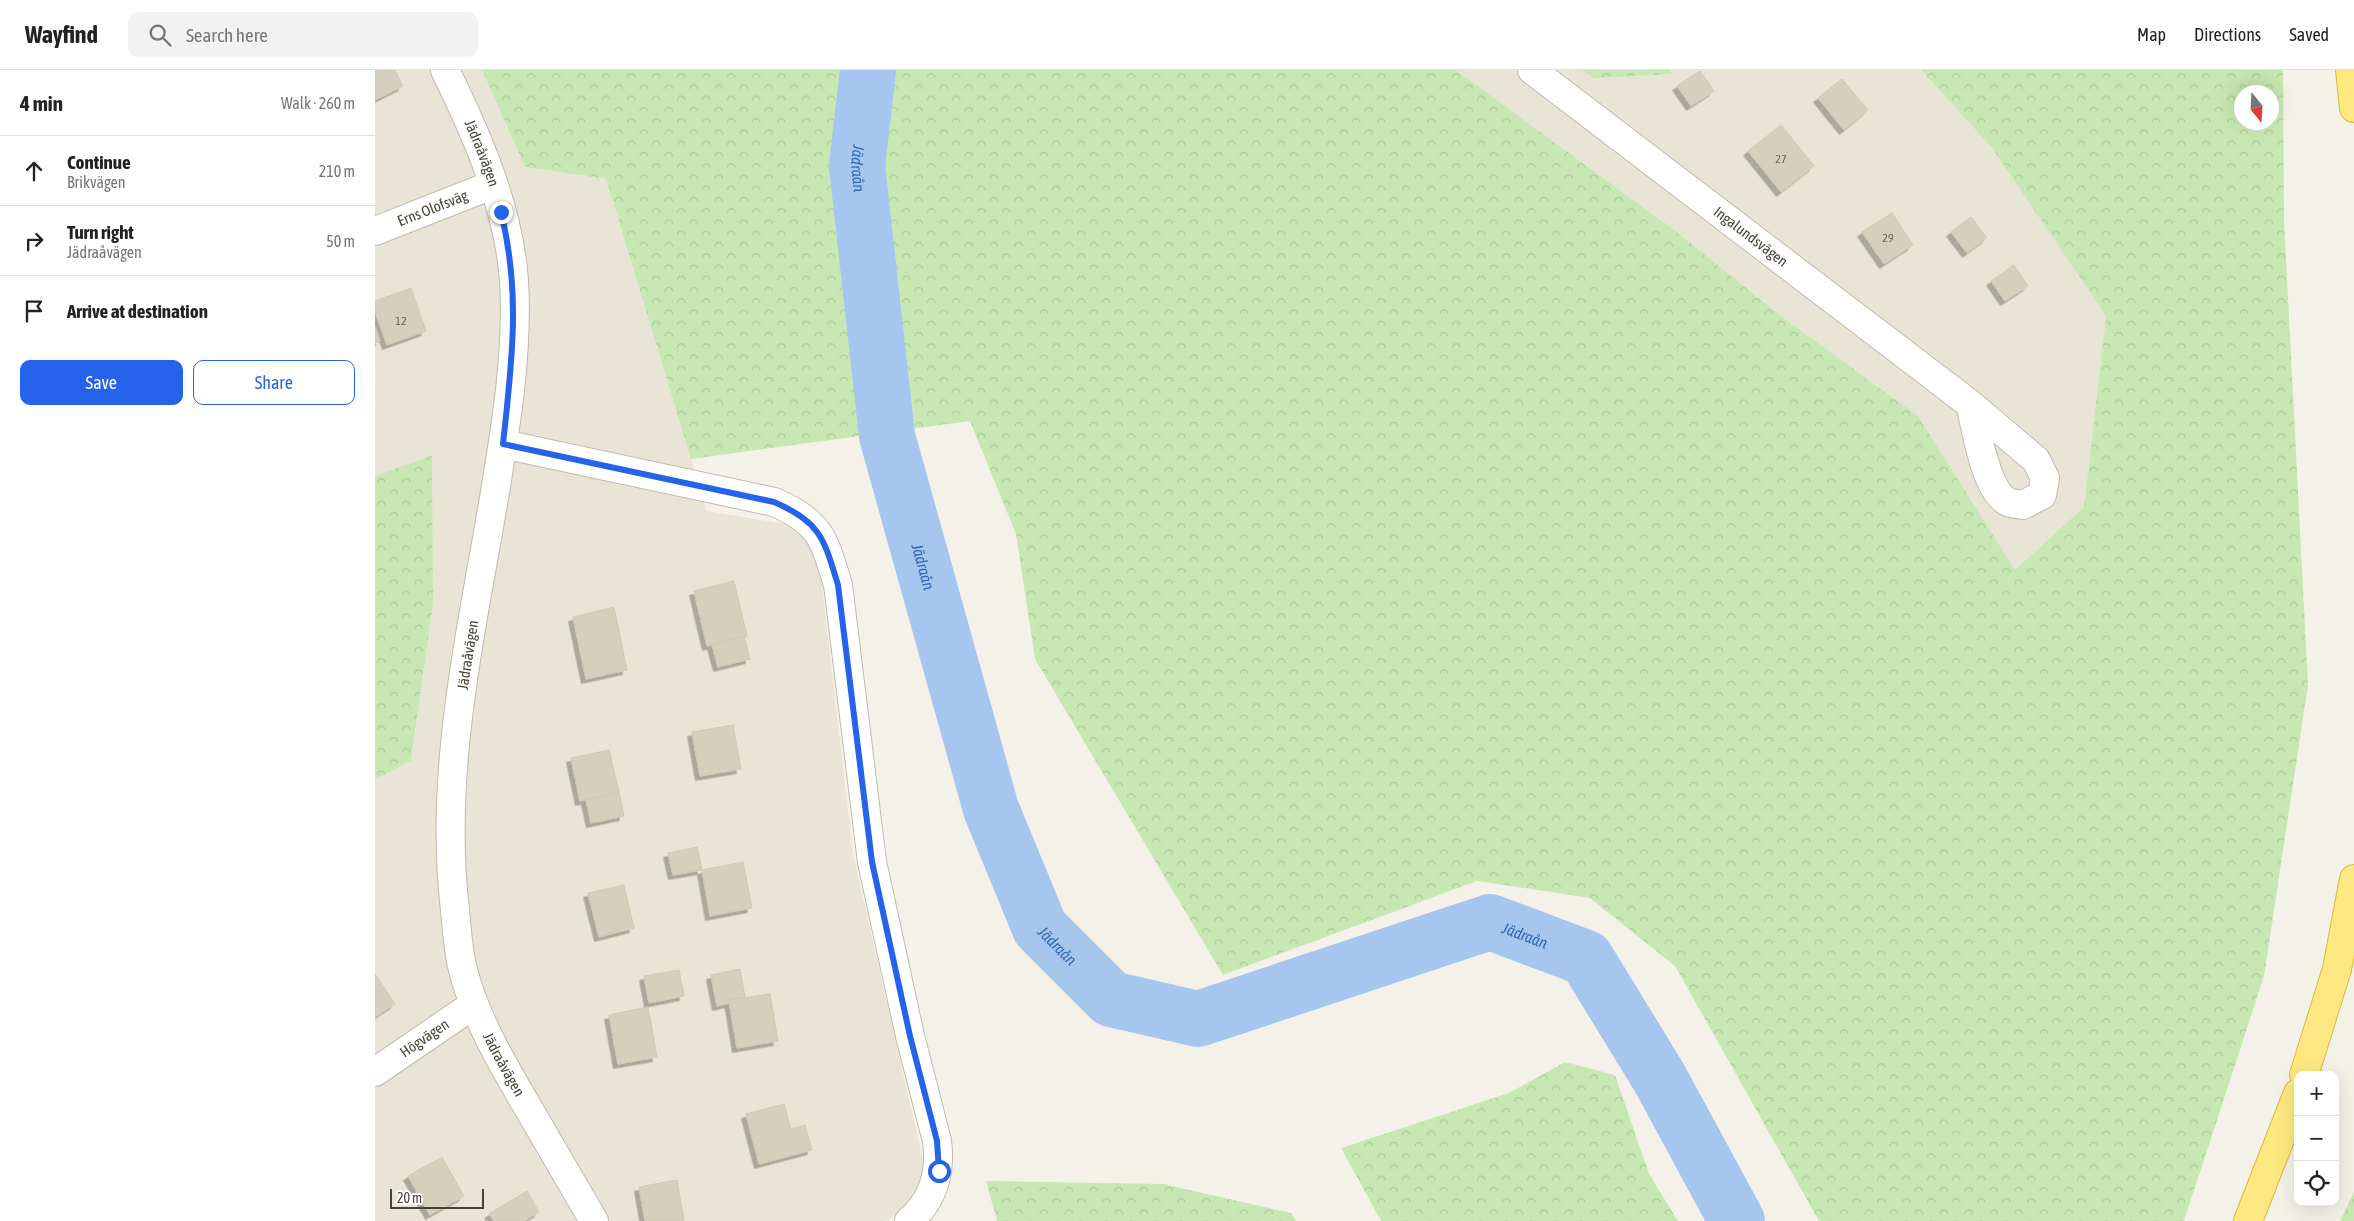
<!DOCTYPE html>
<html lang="en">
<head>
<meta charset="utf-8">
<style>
  :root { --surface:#fff; --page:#f2f2f2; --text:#222; --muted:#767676; --line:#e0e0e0; --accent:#2563eb }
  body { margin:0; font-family:"Asap Condensed",sans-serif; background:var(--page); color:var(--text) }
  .controls { position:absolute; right:15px; bottom:15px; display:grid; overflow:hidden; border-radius:10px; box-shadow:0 5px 20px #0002 }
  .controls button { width:45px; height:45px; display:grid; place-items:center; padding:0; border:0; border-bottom:1px solid var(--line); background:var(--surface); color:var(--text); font:25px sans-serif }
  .compass { position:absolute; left:1859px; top:15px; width:45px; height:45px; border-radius:50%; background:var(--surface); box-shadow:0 5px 20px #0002; rotate:162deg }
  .scale { position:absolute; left:15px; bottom:12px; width:94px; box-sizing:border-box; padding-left:5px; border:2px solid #474337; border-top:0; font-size:14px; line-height:18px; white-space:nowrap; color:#474337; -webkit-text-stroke:4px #fff; paint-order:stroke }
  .stop { position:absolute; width:15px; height:15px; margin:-11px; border:4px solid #2563eb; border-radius:50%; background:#fff }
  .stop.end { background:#2563eb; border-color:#fff; box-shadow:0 1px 5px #0008 }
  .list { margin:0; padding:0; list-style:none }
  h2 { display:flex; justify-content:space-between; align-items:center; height:65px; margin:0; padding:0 20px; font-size:21px }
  h2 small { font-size:16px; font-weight:400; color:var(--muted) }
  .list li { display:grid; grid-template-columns:32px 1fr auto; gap:15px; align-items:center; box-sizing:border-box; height:70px; padding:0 20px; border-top:1px solid var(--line) }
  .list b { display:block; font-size:19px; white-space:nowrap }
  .list p { margin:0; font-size:16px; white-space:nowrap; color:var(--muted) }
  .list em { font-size:16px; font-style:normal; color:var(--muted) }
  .actions { display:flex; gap:10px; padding:15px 20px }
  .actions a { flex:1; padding:11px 0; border:1px solid var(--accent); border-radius:10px; text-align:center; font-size:18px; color:var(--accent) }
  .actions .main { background:var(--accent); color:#fff }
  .icon { flex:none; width:28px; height:28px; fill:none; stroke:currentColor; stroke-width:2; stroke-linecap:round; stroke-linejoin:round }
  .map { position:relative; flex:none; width:1979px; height:1151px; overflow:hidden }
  header { display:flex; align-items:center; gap:30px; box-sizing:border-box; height:70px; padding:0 25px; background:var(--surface); border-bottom:1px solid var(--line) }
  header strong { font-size:24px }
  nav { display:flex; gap:28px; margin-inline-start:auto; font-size:18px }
  .search { width:350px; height:45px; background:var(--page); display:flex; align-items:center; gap:12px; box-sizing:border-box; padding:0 18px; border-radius:10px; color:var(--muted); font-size:19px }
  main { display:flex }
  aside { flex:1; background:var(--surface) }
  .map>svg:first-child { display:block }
</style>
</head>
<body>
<header>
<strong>Wayfind</strong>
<div class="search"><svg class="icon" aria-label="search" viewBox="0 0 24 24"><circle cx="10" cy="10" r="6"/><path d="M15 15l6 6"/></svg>Search here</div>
<nav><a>Map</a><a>Directions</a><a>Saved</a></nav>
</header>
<main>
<aside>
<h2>4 min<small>Walk · 260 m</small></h2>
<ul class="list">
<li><svg class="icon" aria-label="ahead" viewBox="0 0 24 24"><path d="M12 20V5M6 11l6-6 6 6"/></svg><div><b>Continue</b><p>Brikvägen</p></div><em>210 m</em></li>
<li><svg class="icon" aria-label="right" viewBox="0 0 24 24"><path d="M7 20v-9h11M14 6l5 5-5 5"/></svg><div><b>Turn right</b><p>Jädraåvägen</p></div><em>50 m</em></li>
<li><svg class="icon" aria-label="arrive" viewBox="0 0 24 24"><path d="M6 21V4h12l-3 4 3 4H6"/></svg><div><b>Arrive at destination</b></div></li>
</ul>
<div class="actions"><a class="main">Save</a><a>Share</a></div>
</aside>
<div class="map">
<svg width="1979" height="1151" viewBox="0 0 1979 1151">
  <defs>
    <pattern id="forest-crowns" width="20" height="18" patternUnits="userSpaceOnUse" patternTransform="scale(1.25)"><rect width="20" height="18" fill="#c7e8b2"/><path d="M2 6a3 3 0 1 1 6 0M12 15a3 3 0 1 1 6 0" fill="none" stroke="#acc89a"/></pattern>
    <filter id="shadow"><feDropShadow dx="-4.5" dy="4.5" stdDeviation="0" flood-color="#0004"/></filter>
  </defs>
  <rect width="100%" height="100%" fill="#f4f2e8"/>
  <g fill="#e8e5d6">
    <path d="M0,0H107L150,97L231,109L332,441L423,456L443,481L478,784L552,1108L535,1136L510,1151H0V709L36,691L58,534L56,385L0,406Z"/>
    <path d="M1081,0H1546L1617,78L1731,246L1709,438L1640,501L1543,346L1406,246L1303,163Z"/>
  </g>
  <g fill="url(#forest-crowns)" fill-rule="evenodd">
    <path d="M107,0H1081L1303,163L1406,246L1543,346L1640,500L1709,437L1731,246L1617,78L1546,0H1908L1909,150L1933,615L1889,906L1809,1151H1444L1300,896L1215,828L1102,811L848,905L660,589L641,464L595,351L316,389L231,109L150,97ZM1866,22H1896V52H1866Z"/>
    <path d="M1207,0H1295L1297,4L1218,8Z"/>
    <path d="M57,385L58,534L36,691L0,709V406Z"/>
    <path d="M1190,992L1240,1005L1274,1104L1303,1151H1006L966,1078L1134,1023Z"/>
    <path d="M611,1111L788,1114L916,1143L921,1151H622Z"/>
    <path d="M1979,1122V1151H1965Z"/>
  </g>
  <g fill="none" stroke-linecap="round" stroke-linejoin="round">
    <path stroke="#a6c6f0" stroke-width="56" id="s1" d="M493,0L482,96L512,366L616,739L665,858L736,929L823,949L1115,852L1211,888L1285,1009L1362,1151"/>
  </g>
  <g fill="#d5d0be" stroke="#d0c9b1" filter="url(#shadow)">
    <path d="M0,0H20L28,16L0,30Z"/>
    <path d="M1325,1L1339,21L1316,36L1302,16Z"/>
    <path d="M1467,9L1493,40L1469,60L1443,28Z"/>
    <path d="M1406,55L1439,96L1406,122L1373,81Z"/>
    <path d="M1517,143L1538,175L1509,194L1487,162Z"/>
    <path d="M1596,147L1612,168L1592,183L1576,162Z"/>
    <path d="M1639,195L1653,216L1630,231L1616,211Z"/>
    <path d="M36,218L51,261L12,275L0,241V231Z"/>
    <path d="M0,257L5,271L0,273Z"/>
    <path d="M359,511L372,566L332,576L319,521Z"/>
    <path d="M239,537L252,600L211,609L198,547Z"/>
    <path d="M369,566L375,589L343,597L337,575Z"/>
    <path d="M358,655L366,699L325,706L317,662Z"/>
    <path d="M234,680L244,722L205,731L196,688Z"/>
    <path d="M244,722L249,746L216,753L211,730Z"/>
    <path d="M322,777L327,800L298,805L293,783Z"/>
    <path d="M368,792L377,838L335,846L327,800Z"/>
    <path d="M249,815L259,858L224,867L213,823Z"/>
    <path d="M365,899L370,927L354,930L355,933L342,936L336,905Z"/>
    <path d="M304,900L309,926L274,933L269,906Z"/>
    <path d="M0,904L20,934L0,947Z"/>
    <path d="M395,924L403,971L362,978L354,930Z"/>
    <path d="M273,937L282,987L243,994L234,945Z"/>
    <path d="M409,1034L416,1059L430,1055L437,1080L384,1094L371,1044Z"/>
    <path d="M67,1087L89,1126L55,1145L33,1106Z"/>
    <path d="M302,1110L309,1151H270L264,1117Z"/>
    <path d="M152,1121L164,1142L149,1151H119L114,1144Z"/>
  </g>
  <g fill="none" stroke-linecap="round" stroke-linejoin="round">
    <defs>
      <g id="minor">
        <path id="s2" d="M70,0C102,65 134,138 139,211C143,279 132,349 121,416C98,556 63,698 80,840C82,860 83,881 88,900C101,950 127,993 152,1036C174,1074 197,1113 219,1151"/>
        <path id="s3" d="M1157,0L1595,334L1661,390L1670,408L1667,425L1648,435C1644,434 1637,434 1633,432C1610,421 1601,357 1595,334"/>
        <path id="s4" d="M0,161L117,115"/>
        <path d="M128,374L399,432C446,452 449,469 463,515L497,792L535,966L562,1071C566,1101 559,1130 534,1151"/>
        <path id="s5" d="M0,1002L98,935"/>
      </g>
      <g id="trunk">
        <path d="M1975,0L1979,38"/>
        <path d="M1929,1005L1962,899L1979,809"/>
        <path d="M1873,1151L1923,1023"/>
      </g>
    </defs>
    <use href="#minor" stroke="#bfbbab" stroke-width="30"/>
    <use href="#trunk" stroke="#dcb93a" stroke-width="30"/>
    <use href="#minor" stroke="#fff" stroke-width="28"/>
    <use href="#trunk" stroke="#fce982" stroke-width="28"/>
  </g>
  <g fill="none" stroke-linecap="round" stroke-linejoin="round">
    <path stroke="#2563eb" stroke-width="6" d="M126,142C146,224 137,291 128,374L399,432C446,452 449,469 463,515L497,792L535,966L562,1071L564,1101"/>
  </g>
  <g text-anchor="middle" stroke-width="4" stroke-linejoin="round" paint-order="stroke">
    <g font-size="12" fill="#6a6659">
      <text x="1406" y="93">27</text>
      <text x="1513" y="172">29</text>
      <text x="26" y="255">12</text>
    </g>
    <g font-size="15" fill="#474337" stroke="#fff">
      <text dy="5" stroke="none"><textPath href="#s2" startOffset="91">Jädraåvägen</textPath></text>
      <text dy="5" stroke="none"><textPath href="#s4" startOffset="62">Erns Olofsväg</textPath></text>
      <text dy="5" stroke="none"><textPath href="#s3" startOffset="275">Ingalundsvägen</textPath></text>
      <text transform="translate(93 585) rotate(-81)" y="5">Jädraåvägen</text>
      <text dy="5" stroke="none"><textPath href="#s5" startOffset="60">Högvägen</textPath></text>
      <text dy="5" stroke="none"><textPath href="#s2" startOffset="1021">Jädraåvägen</textPath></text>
    </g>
    <g font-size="16" font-style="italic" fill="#3168b2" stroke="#fff">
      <text dy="6" stroke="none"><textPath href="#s1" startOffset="99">Jädraån</textPath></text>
      <text dy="6" stroke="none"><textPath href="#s1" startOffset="504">Jädraån</textPath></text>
      <text dy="6" stroke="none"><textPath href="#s1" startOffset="1419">Jädraån</textPath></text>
      <text dy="6" stroke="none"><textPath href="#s1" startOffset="909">Jädraån</textPath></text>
    </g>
  </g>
</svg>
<div class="controls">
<button>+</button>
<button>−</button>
<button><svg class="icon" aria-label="locate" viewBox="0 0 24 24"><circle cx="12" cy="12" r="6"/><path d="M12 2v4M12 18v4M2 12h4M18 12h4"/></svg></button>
</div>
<svg class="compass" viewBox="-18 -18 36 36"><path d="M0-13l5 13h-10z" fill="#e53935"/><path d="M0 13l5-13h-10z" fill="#767676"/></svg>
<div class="scale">20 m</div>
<div class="stop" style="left:564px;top:1101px"></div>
<div class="stop end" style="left:126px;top:142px"></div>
</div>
</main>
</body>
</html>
